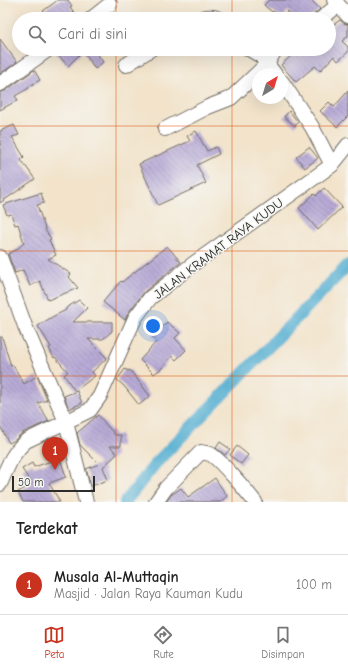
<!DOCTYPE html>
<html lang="id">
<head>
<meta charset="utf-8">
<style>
  :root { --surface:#fff; --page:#f6f6f6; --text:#222; --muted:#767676; --line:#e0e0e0; --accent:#c8321e }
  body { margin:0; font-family:"Comic Neue",sans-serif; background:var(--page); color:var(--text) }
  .compass { position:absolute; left:252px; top:68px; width:36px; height:36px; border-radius:50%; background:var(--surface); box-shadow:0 4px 16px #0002; rotate:38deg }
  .scale { position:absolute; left:12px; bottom:10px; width:83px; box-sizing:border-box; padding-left:4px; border:2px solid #2b2b2b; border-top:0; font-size:11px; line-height:14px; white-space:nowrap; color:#2b2b2b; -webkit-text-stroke:3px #f6f6f2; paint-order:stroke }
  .you { position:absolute; left:153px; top:326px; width:14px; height:14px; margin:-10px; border:3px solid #fff; border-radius:50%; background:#1a73e8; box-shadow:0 0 0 6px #1a73e833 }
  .badge { display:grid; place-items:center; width:26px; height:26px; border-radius:50%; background:var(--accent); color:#fff; font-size:13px; font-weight:700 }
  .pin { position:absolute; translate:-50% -33px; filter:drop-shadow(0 1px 2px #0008) }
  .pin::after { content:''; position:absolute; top:21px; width:14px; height:12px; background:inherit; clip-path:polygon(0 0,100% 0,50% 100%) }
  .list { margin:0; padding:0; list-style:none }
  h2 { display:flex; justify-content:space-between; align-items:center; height:52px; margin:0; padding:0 16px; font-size:17px }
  h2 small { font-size:13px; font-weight:400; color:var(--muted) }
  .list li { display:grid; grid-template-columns:26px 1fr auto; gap:12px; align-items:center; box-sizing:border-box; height:60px; padding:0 16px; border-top:1px solid var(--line) }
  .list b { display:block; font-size:15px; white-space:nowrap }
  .list p { margin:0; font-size:13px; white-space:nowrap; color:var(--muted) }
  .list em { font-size:13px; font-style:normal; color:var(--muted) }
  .icon { flex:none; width:22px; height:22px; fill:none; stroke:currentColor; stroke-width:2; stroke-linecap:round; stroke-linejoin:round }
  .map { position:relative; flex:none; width:348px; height:502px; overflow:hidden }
  .search { position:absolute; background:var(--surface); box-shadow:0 4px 16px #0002; left:12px; right:12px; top:12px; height:44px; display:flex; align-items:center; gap:10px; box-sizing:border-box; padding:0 14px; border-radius:22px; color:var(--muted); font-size:15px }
  .sheet { height:112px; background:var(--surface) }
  nav { display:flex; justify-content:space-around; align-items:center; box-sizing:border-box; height:56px; border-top:1px solid var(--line); background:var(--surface); font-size:11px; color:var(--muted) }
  nav a { display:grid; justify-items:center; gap:2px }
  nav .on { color:var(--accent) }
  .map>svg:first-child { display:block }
</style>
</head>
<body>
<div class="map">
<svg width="348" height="502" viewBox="0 0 348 502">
  <defs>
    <pattern id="building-back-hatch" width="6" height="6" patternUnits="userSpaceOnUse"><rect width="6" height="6" fill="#b8aad6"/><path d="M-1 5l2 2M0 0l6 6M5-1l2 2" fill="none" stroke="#968bae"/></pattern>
  </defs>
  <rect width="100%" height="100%" fill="#f6f6f2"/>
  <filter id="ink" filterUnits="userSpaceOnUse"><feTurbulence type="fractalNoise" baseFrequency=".025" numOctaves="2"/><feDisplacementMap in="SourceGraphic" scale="8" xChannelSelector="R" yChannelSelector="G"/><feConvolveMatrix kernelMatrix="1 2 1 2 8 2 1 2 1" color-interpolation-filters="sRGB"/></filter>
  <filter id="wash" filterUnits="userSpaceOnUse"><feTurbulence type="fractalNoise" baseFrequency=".012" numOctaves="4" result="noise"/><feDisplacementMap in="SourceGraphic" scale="16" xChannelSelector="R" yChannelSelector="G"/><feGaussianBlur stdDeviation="0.9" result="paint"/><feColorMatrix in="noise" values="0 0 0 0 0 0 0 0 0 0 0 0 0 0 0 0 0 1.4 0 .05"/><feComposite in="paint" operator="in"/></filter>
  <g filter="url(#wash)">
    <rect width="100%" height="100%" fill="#f2e3ca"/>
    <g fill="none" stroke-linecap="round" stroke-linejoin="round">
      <path stroke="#52add0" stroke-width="12" d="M125,502L156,463L348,265"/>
    </g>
    <g id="blocks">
      <g fill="url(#building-back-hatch)">
        <path d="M58,0H68L72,6L70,7L79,19H61L59,15L54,19H49L43,11Z"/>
        <path d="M269,0H311L320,9L309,19H295L288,11L282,18L273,11L272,12L264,5Z"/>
        <path d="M340,20L345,24H348V36L342,41L348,47V52L338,61L334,56L320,71L315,66L296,82L281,65L291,56L289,54L294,49H329V28Z"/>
        <path d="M0,39L17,62L0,74Z"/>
        <path d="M57,49H94L103,62L95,69L83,51L68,66L56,53Z"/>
        <path d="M34,70L40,80L28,87L29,88L15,96L18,100L0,110V92L5,91Z"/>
        <path d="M348,91V116L337,127L320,111L329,102L334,107Z"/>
        <path d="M289,111L298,122L295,126L284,117Z"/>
        <path d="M14,125L19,135L12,137L24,157L21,160L35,179L0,203V131Z"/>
        <path d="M196,131L207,151L216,147L219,154L197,165L206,183L158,205L139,164L190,141L187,136Z"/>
        <path d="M309,147L318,158L305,168L296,157Z"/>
        <path d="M324,188L342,207L318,230L299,208L314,194L316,196Z"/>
        <path d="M41,193L44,203L37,205L46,231L51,239L49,240L56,255L48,259L71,274L69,277L78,288L48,300L40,281L30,286L23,270L15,273L8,254L16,250L24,243L18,224L15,225L11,214L7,215L3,205Z"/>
        <path d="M167,246L181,262L145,291L128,313L125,320L103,302L121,281L122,282Z"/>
        <path d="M79,300L87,308L73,322H112V331L103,339H88L107,358L92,372L95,376L75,391L64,375L68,372L55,357L54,358L49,348L51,347L38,326L52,317L66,310V308Z"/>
        <path d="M167,322L180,333L175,338L186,350L176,360L172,356L162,368L154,374L140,360L157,341L152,336L159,327L161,329Z"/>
        <path d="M0,337H2L11,366L13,365L24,384L37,376L47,400L38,403L49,421L22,433L15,440L9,443L0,426Z"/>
        <path d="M125,369L128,371L130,370L150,396L139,405L124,386L117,380Z"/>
        <path d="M77,391L82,403L69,409L64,396Z"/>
        <path d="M98,415L115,435H121V446H110L117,454L103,467L108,480L91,486L86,469L99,464L80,445L77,433Z"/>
        <path d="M220,442L230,449L225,455L216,448Z"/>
        <path d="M237,446L248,455L241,464L230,455Z"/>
        <path d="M60,458L66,477L49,483L60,502H23L18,492L32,484L22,469L32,463L34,467Z"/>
        <path d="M215,478L227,496L220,502H166L171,495L181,488L188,497Z"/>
      </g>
    </g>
  </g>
  <g filter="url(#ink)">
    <use href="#blocks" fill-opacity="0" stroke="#716b63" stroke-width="1"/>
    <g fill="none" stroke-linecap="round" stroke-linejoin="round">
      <defs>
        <g id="minor">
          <path d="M334,0L348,16"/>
          <path d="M91,19L110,4"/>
          <path d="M200,19C205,16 214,16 219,19"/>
          <path d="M321,19L338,5"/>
          <path d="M249,49L261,56L267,64L276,49"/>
          <path d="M126,65L151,49"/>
          <path d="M282,82L312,127L332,165"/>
          <path d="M0,84L49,49"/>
          <path d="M165,129L208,107L231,98L267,64L275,74"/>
          <path d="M0,257L25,326L66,422L86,502"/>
          <path d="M0,484C7,468 12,453 26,441L82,414L90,410L100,396L135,318L150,298L193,264L332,165L348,145"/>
          <path d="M156,502L166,488L201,452C204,453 207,453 210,454C219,458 248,493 255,502"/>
        </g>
      </defs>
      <use href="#minor" stroke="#716b63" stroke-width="16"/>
      <use href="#minor" stroke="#fff" stroke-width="14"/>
    </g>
  </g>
  <path fill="none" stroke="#df570e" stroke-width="1" stroke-opacity="0.55" d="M116,0V19M232,0V19M116,49V502M232,49V502M0,126H348M0,251H348M0,376H348"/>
  <g text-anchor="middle" stroke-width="3" stroke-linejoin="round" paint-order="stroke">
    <g font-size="13" fill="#2b2b2b" stroke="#f6f6f2">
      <text transform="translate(218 248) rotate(-37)" y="5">JALAN KRAMAT RAYA KUDU</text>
    </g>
  </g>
</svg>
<svg class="compass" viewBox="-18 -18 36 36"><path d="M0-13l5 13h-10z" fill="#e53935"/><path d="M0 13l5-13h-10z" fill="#767676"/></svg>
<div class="scale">50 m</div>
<div class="you"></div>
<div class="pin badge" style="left:55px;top:470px">1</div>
<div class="search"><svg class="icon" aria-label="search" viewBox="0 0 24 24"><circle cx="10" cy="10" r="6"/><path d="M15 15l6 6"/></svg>Cari di sini</div>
</div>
<section class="sheet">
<h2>Terdekat<small></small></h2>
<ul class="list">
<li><span class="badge">1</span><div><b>Musala Al-Muttaqin</b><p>Masjid · Jalan Raya Kauman Kudu</p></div><em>100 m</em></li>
</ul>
</section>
<nav>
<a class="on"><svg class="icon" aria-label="map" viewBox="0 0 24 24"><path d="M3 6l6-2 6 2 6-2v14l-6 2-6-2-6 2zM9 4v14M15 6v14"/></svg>Peta</a>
<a><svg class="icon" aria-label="directions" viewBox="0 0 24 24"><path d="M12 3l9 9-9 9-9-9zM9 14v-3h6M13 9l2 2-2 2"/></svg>Rute</a>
<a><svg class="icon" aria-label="saved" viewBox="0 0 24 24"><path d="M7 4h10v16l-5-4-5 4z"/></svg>Disimpan</a>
</nav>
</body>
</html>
